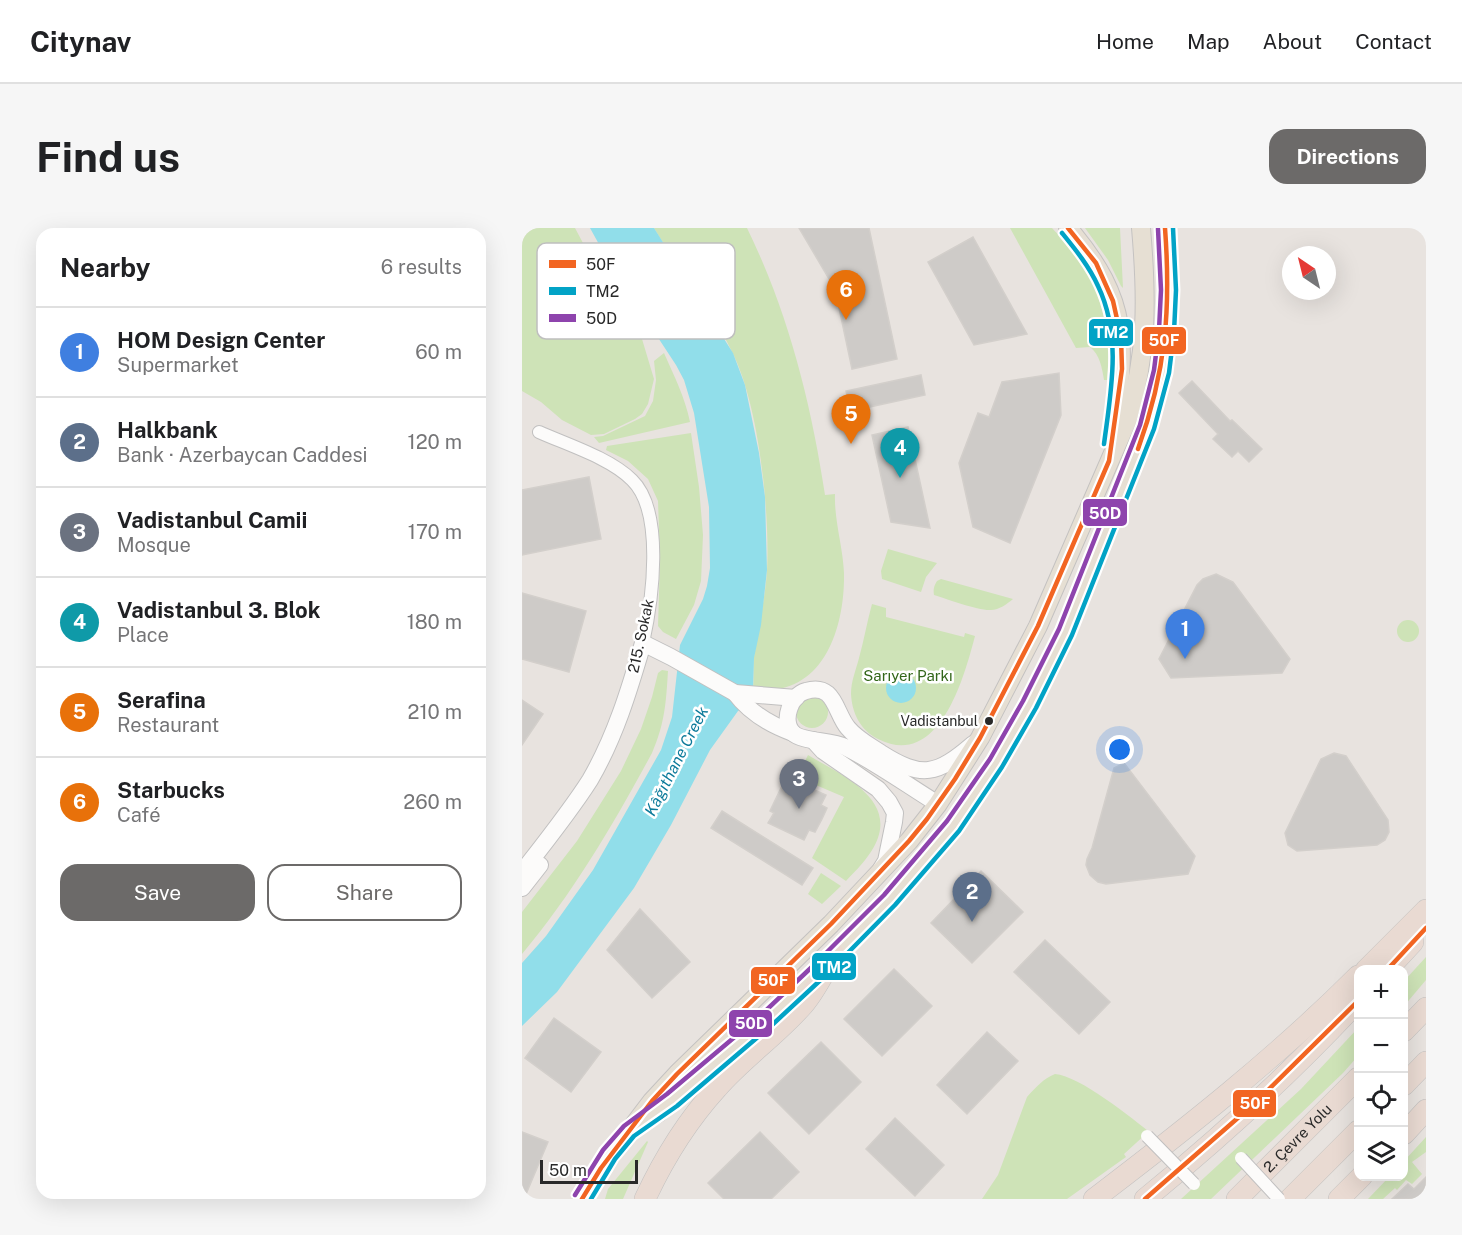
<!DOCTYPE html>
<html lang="en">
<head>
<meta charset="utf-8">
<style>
  :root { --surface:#fff; --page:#f6f6f6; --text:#202124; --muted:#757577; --line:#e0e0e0; --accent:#6c6a69 }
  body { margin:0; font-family:"Public Sans",sans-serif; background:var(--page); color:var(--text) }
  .controls { position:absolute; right:18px; bottom:18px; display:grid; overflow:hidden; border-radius:12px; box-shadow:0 6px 24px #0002 }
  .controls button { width:54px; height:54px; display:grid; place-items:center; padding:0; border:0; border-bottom:2px solid var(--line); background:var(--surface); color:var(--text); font:30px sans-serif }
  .compass { position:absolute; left:760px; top:18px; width:54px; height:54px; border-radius:50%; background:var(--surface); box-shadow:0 6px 24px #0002; rotate:325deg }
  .scale { position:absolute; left:18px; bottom:15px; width:98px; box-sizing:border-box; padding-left:6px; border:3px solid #292929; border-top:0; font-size:16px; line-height:21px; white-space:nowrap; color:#292929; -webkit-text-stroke:4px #fff; paint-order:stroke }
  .you { position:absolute; left:598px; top:522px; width:21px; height:21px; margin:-15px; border:4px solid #fff; border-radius:50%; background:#1a73e8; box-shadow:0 0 0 9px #1a73e833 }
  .badge { display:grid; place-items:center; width:39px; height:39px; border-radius:50%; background:var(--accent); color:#fff; font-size:20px; font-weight:700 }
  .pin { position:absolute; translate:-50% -50px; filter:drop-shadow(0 2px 3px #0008) }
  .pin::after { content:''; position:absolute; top:32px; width:21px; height:18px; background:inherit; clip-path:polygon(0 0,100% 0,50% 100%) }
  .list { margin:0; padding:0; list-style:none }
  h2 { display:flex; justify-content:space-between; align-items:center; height:78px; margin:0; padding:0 24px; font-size:26px }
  h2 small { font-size:20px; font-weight:400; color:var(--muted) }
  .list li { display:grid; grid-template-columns:39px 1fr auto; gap:18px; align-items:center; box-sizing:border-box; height:90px; padding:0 24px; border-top:2px solid var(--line) }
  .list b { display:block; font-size:22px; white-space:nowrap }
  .list p { margin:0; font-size:20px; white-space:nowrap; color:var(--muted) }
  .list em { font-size:20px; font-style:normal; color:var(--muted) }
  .actions { display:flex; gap:12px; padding:18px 24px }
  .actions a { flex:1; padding:14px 0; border:2px solid var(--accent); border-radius:18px; text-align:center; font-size:21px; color:var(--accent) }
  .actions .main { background:var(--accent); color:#fff }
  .icon { flex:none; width:33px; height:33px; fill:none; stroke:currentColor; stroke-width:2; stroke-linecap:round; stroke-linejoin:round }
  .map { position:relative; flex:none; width:904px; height:971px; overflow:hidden; border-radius:18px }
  header { display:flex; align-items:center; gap:36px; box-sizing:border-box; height:84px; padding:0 30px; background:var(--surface); border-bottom:2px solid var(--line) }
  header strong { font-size:28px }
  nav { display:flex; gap:33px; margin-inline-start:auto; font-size:21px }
  .intro { display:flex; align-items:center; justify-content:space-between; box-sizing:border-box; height:144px; padding:0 36px }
  h1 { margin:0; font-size:42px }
  .button { padding:15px 27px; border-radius:18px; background:var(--accent); color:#fff; font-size:21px; font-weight:700 }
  main { display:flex; gap:36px; padding:0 36px }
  aside { flex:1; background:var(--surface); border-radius:18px; box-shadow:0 6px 24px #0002 }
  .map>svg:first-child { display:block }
</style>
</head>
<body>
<header>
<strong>Citynav</strong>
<nav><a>Home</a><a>Map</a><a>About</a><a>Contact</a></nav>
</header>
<div class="intro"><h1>Find us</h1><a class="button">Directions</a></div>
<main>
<aside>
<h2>Nearby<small>6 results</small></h2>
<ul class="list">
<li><span class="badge" style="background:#3f7fe0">1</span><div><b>HOM Design Center</b><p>Supermarket</p></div><em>60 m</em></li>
<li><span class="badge" style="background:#5c6f8a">2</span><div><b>Halkbank</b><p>Bank · Azerbaycan Caddesi</p></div><em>120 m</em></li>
<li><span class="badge" style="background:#6b7280">3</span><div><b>Vadistanbul Camii</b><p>Mosque</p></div><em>170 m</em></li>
<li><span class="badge" style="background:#0f9aa8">4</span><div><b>Vadistanbul 3. Blok</b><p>Place</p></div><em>180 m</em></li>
<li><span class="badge" style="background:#e8710a">5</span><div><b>Serafina</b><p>Restaurant</p></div><em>210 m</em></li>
<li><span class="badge" style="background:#e8710a">6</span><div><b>Starbucks</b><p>Café</p></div><em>260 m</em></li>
</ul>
<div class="actions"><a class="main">Save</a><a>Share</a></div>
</aside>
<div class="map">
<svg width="904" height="971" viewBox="0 0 904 971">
  <rect width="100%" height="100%" fill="#e8e3df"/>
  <g fill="#cee3b7">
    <path d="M0,0H53L61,15L65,30L89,69L100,77L120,111L132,151L126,176L120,186L113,191L82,206L69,207L40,192L19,174L0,163Z"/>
    <path d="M132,0H225C266,84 289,174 303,267L313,266C312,292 321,319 322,345C323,402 300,471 231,461C232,450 231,439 232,429C236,400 243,372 245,343C248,285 237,180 212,128C191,82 157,43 132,0Z"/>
    <path d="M488,0H530C537,8 546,15 552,24C580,58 590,110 585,152H582C580,140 578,127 568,119L554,120Z"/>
    <path d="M563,0H598L601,60L599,58L586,32Z"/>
    <path d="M142,125C152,148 163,169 168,194L77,215L72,209L81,208L123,188L131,173L134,152L132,133Z"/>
    <path d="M169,205L177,259L181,307L179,353L172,377L154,411L141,404L136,398L138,332L136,273L126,251L106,233L84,222L85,218Z"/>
    <path d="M366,321L415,335L404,349L399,364L360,351L359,343Z"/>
    <path d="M419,351L491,371C485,376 477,382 469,382C457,383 425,371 412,367C411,361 412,358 415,353Z"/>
    <path d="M350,376L364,380V389L442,409L443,405L453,408C442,450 417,542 356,511C338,502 330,485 329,466C329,453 334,442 337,430C342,412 345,394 350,376Z"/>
    <circle cx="886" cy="403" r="11"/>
    <path d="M140,442L146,443C144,475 143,495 130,525C92,595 52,664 0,726V684L55,613L99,543L119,501L130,469L136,445Z"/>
    <circle cx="290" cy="484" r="16"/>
    <path d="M286,527C323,549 385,575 346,628C340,637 331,645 324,653L290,630L322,569L275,549Z"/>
    <path d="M299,645L319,658L300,676L286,666Z"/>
    <path d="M904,729V752L882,778V753Z"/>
    <path d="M836,800V828L821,845L689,971H659L779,861Z"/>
    <path d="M533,846C558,848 610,890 631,907L625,905L602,926L604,929L545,971H460L476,947L505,869C514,859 521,851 533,846Z"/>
    <path d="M904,909V924L890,934L900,946L890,956L884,952L875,962L873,960L861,971H846L867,949L882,948V933Z"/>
    <path d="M125,913L126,914L101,971H83L86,961Z"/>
  </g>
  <g fill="#91deea">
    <path d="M68,0H132L211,125L223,157L237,225L243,269L245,342L239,397L232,430L231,461L227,476L216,483L188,522L149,597L112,660L35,764L0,798V735L24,708L71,642L139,522L150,489L158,417L181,371L185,358L188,340L187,279L172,185L162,152L154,137L89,38Z"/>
    <circle cx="379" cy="460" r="15"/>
  </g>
  <g fill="#cecbc8" stroke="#d3cfcb" stroke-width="1.5">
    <path d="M277,0H347L375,131L330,141L313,61Z"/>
    <path d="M451,9L505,106L452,117L406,34Z"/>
    <path d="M537,145L539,187L488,315L451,299L437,235L456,185L467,189L480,154Z"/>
    <path d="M399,147L403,167L329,183L324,163Z"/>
    <path d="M670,153L708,193L710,192L740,221L727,234L716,223L710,229L691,211L696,206L657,165Z"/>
    <path d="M386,199L408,300L369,294L350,207Z"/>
    <path d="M67,249L79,311L0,327V262Z"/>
    <path d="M694,346L711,354L768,431L760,445L649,450L637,431L675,357L681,351Z"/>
    <path d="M0,365L64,383L47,444L0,431Z"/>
    <path d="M0,472L21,486L0,517Z"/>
    <path d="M812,525L824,528L866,592L867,604L863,612L855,617L775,623L766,617L763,605L799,531Z"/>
    <path d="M602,535L673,628L666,646L584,656L576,654L568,647L564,637L565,631L570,620L592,540Z"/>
    <path d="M268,551L304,567L299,577L305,580L300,591L293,604L287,602L282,612L246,595L252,585L248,583L260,558L264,559Z"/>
    <path d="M200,583L291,640L280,657L189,600Z"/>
    <path d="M459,643L501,684L450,735L409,695Z"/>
    <path d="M118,681L168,734L130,770L85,722Z"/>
    <path d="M523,712L588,774L557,806L492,744Z"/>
    <path d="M372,741L410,778L360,828L322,791Z"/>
    <path d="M32,790L79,824L49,864L3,830Z"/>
    <path d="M465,804L496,833L445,886L415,857Z"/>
    <path d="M299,814L339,854L287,906L246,865Z"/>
    <path d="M373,890L422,937L393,968L344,921Z"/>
    <path d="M0,904L26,914L2,971H0Z"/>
    <path d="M238,904L277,944L249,971H202L186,955Z"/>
    <path d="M904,949V971H870L886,956L892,961Z"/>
  </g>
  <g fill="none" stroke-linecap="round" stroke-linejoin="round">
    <defs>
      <path id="street" d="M17,204C46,217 88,230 110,252C143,284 130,374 121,415"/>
      <g id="secondary">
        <path d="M213,465C227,484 249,497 271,505"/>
        <path d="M291,512L301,523L356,561L367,574L373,585L372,594L364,633L359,641"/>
        <path d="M416,576C385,557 355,535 323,519C309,512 280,514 271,505C259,492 269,467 284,463C313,454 313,485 326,500C335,511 347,517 359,525C400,551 415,547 451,516"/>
        <path d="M0,644C22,616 49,582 68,552C93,509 107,463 121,415L149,429L213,465L274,470"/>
        <path d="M0,660L18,637"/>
      </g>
      <g id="primary">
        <path d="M546,0C611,76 603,119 590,211"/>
        <path d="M119,895L136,885C246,789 361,694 449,574C467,549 483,520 498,492C511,467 526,443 538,417C555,380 568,341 583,303C600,259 621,215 634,169C650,115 648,55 643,0"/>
        <path d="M60,971L79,940L130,873L155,846L309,696L387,613L416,576L458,510L516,398L605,193C626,126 625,69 619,0"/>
      </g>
      <g id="highway">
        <path d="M844,742L904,682"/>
        <path d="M865,742L891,714"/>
        <path d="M882,803L904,780"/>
        <path d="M882,857L904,834"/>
        <path d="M882,906L904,882"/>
        <path d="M123,971C142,930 165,893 195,860C221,830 255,807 281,777C294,762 303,743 312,726"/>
        <path d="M572,971C664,901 754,830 836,748"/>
        <path d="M623,971C699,909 770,844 836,773"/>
        <path id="s1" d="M715,971L836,850"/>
        <path d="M768,971L836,903"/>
        <path d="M817,971L840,948"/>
      </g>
    </defs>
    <use href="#street" stroke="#c1c0c0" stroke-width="14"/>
    <use href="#secondary" stroke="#c1c0c0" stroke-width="18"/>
    <use href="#primary" stroke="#c4c2c1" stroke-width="20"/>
    <use href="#highway" stroke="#c4c2c1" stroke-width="22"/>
    <use href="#street" stroke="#fcfbfa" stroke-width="12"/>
    <use href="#secondary" stroke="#fcfbfa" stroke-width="16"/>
    <use href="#primary" stroke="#e6dfd3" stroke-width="18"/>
    <use href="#highway" stroke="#e9dad2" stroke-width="21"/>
    <defs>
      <g id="street-bridge">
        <path d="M625,908L672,956"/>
        <path d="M719,930L757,971"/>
      </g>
    </defs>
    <use href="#street-bridge" stroke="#c1c0c0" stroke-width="14" stroke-linecap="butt"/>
    <use href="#street-bridge" stroke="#fcfbfa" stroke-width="12"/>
    <defs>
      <g id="bus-1">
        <path d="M616,221C644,144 649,81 643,0"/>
        <path d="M865,742L904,700"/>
        <path d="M60,971L79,940L130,873L155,846L309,696L387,613L405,591L433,551L458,510L516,398L587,233L600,141L599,109L591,73L574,35L546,0"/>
        <path d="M623,971L733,875L836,773"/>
      </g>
      <g id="bus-2">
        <path d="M540,5C553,21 567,38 576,58C600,108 589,163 582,216"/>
        <path d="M69,971L93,931L112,908L155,878L250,797L304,747L373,677L437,603L480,539L514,480L550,407L632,201L647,145L652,104L654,62L651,0"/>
      </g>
      <path id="bus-3" d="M53,967L81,922L102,898L145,866L240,786L293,736L362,667L425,593L468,531L501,473L537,401L618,197L632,142L637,102L639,62L636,1"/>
    </defs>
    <use href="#bus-1" stroke="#fff" stroke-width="9"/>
    <use href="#bus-2" stroke="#fff" stroke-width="9"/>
    <use href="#bus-3" stroke="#fff" stroke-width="9"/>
    <use href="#bus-1" stroke="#f26522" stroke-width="4.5"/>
    <use href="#bus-2" stroke="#02a3c6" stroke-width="4.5"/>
    <use href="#bus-3" stroke="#8e44ad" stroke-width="4.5"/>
  </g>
  <circle fill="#292929" stroke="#fff" stroke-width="2" cx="467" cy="493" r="5"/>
  <g text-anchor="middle" stroke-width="5" stroke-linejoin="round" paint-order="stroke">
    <g font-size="14" fill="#292929" stroke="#fff" text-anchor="end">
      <text x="456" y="498">Vadistanbul</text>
    </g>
    <g font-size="15" fill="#292929" stroke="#fff">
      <text transform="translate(119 408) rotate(-78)" y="5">215. Sokak</text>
      <text dy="5" stroke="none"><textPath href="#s1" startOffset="86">2. Çevre Yolu</textPath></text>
    </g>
    <g font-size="15" fill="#326619" stroke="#fff">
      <text x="386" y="453">Sarıyer Parkı</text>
    </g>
    <g font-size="16" font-style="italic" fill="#0c7a9a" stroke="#fff">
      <text transform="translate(154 533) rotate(-63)" y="6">Kâğıthane Creek</text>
    </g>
  </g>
  <rect x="15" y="15" width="198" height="96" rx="9" fill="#fff" stroke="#bfbfbf" stroke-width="1.5"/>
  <rect x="27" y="32" width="27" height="8" fill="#f26522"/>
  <rect x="27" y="59" width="27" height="8" fill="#02a3c6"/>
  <rect x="27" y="86" width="27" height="8" fill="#8e44ad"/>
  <g font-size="16" fill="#292929">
    <text x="64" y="42">50F</text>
    <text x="64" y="69">TM2</text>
    <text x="64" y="96">50D</text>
  </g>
  <g stroke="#fff" stroke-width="2">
    <rect x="566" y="90" width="46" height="29" rx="6" fill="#02a3c6"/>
    <rect x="619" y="98" width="46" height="29" rx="6" fill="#f26522"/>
    <rect x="560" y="270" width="46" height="29" rx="6" fill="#8e44ad"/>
    <rect x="289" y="724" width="46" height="29" rx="6" fill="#02a3c6"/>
    <rect x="228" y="738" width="46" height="29" rx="6" fill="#f26522"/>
    <rect x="206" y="781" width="45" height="29" rx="6" fill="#8e44ad"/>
    <rect x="710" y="861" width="45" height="29" rx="6" fill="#f26522"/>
  </g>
  <g font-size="16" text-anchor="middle" font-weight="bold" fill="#fff">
    <text x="589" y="110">TM2</text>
    <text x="642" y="118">50F</text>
    <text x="583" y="291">50D</text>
    <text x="312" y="745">TM2</text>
    <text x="251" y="758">50F</text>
    <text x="229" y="801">50D</text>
    <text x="733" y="881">50F</text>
  </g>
</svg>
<div class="controls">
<button>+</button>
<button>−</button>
<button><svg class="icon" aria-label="locate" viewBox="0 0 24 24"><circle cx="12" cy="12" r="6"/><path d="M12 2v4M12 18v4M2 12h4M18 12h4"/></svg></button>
<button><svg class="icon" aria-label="layers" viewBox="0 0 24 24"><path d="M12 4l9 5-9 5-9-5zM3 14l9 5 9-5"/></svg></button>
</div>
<svg class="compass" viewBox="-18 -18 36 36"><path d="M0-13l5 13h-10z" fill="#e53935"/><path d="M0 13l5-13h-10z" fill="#757577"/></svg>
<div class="scale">50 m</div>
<div class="you"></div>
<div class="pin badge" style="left:663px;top:431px;background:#3f7fe0">1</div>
<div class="pin badge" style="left:450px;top:694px;background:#5c6f8a">2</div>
<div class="pin badge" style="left:277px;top:581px;background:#6b7280">3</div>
<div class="pin badge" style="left:378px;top:250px;background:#0f9aa8">4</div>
<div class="pin badge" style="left:329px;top:216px;background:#e8710a">5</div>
<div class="pin badge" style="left:324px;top:92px;background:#e8710a">6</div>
</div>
</main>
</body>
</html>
